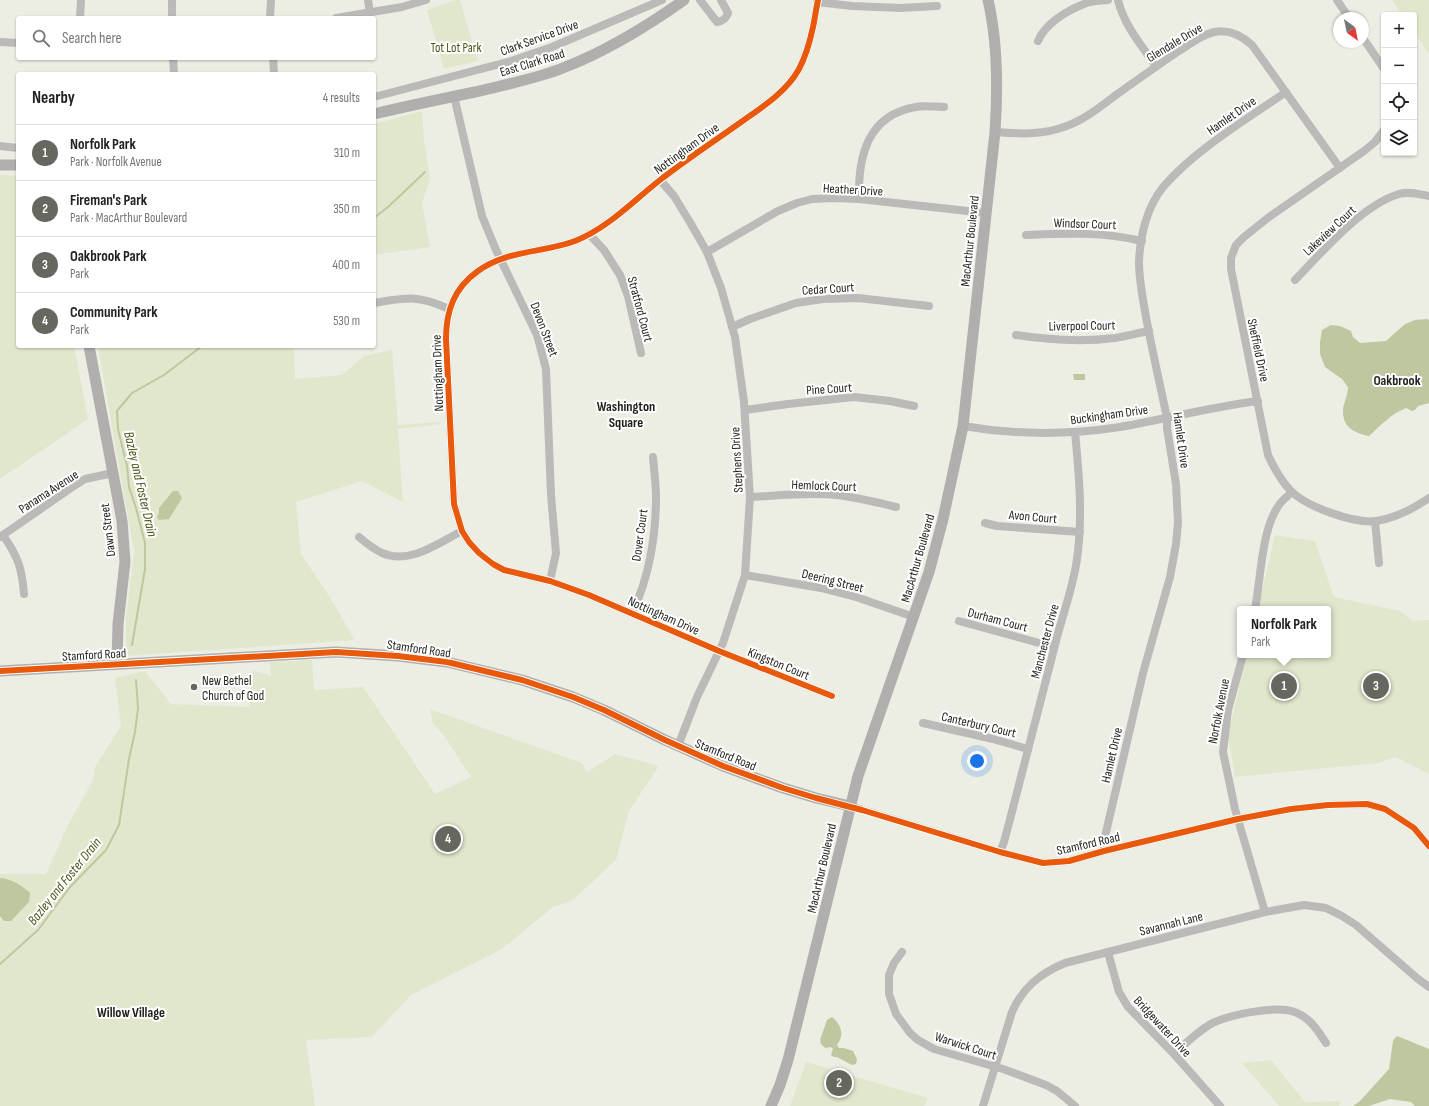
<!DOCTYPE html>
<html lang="en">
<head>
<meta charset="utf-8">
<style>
  :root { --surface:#fff; --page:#f2f2f2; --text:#222; --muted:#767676; --line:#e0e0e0; --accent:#666860 }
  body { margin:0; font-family:"Sofia Sans Condensed",sans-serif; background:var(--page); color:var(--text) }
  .controls { position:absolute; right:12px; top:12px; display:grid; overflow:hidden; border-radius:4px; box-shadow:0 1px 3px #0004 }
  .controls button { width:36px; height:36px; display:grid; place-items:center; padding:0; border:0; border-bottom:1px solid var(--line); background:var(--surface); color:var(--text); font:20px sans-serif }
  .compass { position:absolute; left:1333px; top:12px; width:36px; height:36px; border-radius:50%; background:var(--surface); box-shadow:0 1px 3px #0004; rotate:147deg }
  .you { position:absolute; left:977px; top:761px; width:14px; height:14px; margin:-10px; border:3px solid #fff; border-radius:50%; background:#1a73e8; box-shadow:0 0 0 6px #1a73e833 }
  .badge { display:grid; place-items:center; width:26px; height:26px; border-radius:50%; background:var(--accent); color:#fff; font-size:13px; font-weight:700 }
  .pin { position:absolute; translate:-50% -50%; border:2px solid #fff; box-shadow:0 1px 4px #0006 }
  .popup { position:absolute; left:1237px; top:606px; width:94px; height:52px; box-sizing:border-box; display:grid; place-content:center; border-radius:4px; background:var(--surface); filter:drop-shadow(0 1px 3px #0005); font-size:13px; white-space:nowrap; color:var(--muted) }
  .popup b { font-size:15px; color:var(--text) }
  .popup::after { content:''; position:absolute; left:50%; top:100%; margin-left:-8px; border:8px solid transparent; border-top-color:var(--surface) }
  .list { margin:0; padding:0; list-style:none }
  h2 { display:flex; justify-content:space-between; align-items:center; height:52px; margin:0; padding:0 16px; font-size:17px }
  h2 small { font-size:13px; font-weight:400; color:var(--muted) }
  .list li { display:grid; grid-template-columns:26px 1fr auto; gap:12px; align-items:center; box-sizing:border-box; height:56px; padding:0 16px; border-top:1px solid var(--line) }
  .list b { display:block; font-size:15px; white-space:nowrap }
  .list p { margin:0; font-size:13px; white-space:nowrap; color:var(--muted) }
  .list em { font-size:13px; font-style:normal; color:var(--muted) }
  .icon { flex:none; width:22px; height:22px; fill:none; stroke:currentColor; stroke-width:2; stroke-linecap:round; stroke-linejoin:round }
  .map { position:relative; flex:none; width:1429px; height:1106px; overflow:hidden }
  .search { position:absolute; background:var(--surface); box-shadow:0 1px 3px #0004; left:16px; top:16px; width:360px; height:44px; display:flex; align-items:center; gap:10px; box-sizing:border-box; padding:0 14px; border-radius:4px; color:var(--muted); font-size:15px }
  .panel { position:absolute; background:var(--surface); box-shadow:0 1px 3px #0004; left:16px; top:72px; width:360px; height:276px; border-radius:4px }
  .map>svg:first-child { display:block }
</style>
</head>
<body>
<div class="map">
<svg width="1429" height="1106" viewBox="0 0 1429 1106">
  <rect width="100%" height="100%" fill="#eceee4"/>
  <g fill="#e1e7cc">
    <path d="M455,0H460L478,61L444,69L427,10Z"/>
    <path d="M1392,0H1429V54L1414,32V15H1402Z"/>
    <path d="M422,111L424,139L430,179L422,203L430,247L374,255V124Z"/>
    <path d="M0,175L18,176V346H74L88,419L0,479Z"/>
    <path d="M98,346H294L295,379L342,375L364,356L392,350L398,425L440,422L441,424L398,429L403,502L362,481L296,502L301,554L329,596L355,640L126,656V618L134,552Z"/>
    <path d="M1275,535L1315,541L1334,597L1400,611L1413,621L1429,620V774L1395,757L1379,763L1235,777L1228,735L1247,655H1328V609H1258Z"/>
    <path d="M312,660L314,690L363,687L435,794L471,777L445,737L433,724L430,709L582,763L587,772L615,754L659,766L629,811L616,860L573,900L553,907L502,949L411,995L372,1037L306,1040L315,1106H0V874H46L67,827L93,780L95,767L121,726L115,678L145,671L171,704L249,707L253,670L271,676L270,662Z"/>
    <path d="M1271,1060L1305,1102L1340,1101L1339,1106H1279L1242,1063Z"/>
    <path d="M806,1062L928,1098L924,1106H790Z"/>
  </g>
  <g fill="#bec79f">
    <path d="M1427,319L1429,320V403L1418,406L1415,410L1412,411L1406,408C1391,414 1381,425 1369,436C1354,433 1342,427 1343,409C1344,402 1348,395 1348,387L1342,379L1325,367L1320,354V342L1322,330L1331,325L1340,326L1351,331L1353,337L1360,343L1386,341L1405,324L1415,320Z"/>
    <path d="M1073,374H1085V380H1074Z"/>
    <path d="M173,491H178L182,498L169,519L159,520L157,517L159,513V508Z"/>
    <path d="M0,878C12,879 21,885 30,893L29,902L11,921H4L0,916Z"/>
    <path d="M832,1017C841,1024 845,1035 837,1045L839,1048H844L853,1051L857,1059L856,1064L852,1065L837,1057H834L831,1055L833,1049L831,1047L825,1048L821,1044L820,1040L827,1020Z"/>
    <path d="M1397,1036L1429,1049V1106H1415L1411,1102L1390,1099L1369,1106H1353L1360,1101L1389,1069L1393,1041L1395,1038Z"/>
  </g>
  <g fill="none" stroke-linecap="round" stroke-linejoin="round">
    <g stroke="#bec79f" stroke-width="2">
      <path d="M374,218L388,207L425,172"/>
      <path d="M132,645L145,569V543L136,508L129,487L127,466L118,429L117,411L132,393L164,375L202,346"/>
      <path d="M0,964L38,930L70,887L106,850L119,825L129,759L135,732L138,708L136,680"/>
    </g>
    <g stroke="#bcb9b9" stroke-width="8">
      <path d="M172,0V18"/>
      <path d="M368,0L370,13"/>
      <path d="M700,0L717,22C723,21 726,19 728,13L721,0"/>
      <path d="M818,0C816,9 815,18 813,27C810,41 806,56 799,69C787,91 764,106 744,120C716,140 687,159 660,180C633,201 608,228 575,241C543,253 506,250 478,271C454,288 446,311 446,339L454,504L462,531L469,542L479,553L493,564L504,570L550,581L589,595L719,651L832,696"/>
      <path d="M1118,0C1124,25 1141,45 1156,66"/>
      <path d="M1337,0L1349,18"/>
      <path d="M817,2L852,6L901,8L937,6"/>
      <path d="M80,18L81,0"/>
      <path d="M270,18L271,0"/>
      <path d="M336,18L402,7L426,0"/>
      <path d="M1363,38L1384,69"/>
      <path d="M1038,41C1045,24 1066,11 1084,4C1091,1 1100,1 1108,0"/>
      <path d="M0,42L18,43"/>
      <path d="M173,58L174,74"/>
      <path d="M273,58L274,74"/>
      <path d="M454,96L482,216L496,250L537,335L546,369L551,495L556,553L550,581"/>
      <path d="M374,97L511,61L552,47L662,0"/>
      <path d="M1384,130L1375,142L1364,151L1269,217L1244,237L1236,245L1231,258V269L1268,455C1274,468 1281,481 1291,491C1307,507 1355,524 1376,521C1396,518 1413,509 1429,498"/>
      <path d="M995,132C1019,134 1041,135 1064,127C1084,120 1100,107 1116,95C1137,80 1158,65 1179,51C1190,44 1201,35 1214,32C1229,29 1241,35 1252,45L1340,168"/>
      <path d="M0,146L18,148"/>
      <path d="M660,180L674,196L691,224L707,252L721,288L735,337L744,402L750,497L745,575L723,643L697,697L678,746"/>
      <path d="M859,199C858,157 867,115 916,107C924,105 935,107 944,107"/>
      <path d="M589,234L604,250L620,275L628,296L641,353"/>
      <path d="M1026,235C1065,233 1104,232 1142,241"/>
      <path d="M707,252L778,211L797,203L812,199L835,198L859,199L986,213"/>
      <path d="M1295,280C1321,253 1362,205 1399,194C1409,191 1419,194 1429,196"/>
      <path d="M374,303C407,297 418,295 449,309"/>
      <path d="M732,327L750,319L796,303L823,299L858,298L929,306"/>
      <path d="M1016,335C1048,340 1083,342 1115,338C1127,336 1138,333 1149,331"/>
      <path d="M745,410L788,404L854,397L890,401L914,406"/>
      <path d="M963,426C1015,435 1068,435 1120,427C1166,419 1211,407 1258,401"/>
      <path d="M750,497C778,496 807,492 836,495C856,497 876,502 896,507"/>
      <path d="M1375,521L1379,563"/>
      <path d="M985,523L997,526L1080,532"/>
      <path d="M3,535C18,557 22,568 24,594"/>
      <path d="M0,537L71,488L85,479L113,473"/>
      <path d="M359,537C366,543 374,549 382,553C410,565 438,543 462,531"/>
      <path d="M745,575L821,588L856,597L914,617"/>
      <path d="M1255,609C1261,579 1261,530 1279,505C1282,500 1288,496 1292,492"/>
      <path d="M632,613C649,579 656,535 656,497C656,484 654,470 653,457"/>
      <path d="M959,621L1054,647"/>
      <path d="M1243,655L1228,710L1223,752L1235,809L1265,912"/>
      <path d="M923,723L993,739L1028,749"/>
      <path d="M850,806L1000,852L1043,863L1069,861L1104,851L1238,819L1291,809L1328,805L1367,804L1385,809L1414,828L1429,846"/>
      <path d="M1104,851V841L1143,673L1170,577L1176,544L1178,523L1176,484L1167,428V418C1160,384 1152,350 1146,317C1143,299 1139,281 1139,262C1140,236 1147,206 1164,186C1195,150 1247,119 1286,92"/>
      <path d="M1000,852L1004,842C1021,778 1037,714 1054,649C1061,619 1073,589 1077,559C1083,517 1079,474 1075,432"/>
      <path d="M902,952L894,963L889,975V994L896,1014L910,1033L918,1040L934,1049L1003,1069L1046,1085L1057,1091L1075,1106"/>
      <path d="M1108,952L1119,992L1128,1007L1174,1054L1220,1106"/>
      <path d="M1174,1054C1185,1044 1196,1033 1209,1025C1226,1015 1279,1004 1297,1013C1311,1019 1318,1031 1326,1043"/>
      <path d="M983,1106L1012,1012C1023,987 1041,973 1065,963L1265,912L1304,905L1326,908L1342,916L1356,925L1418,979L1429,987"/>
    </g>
    <g stroke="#b1afae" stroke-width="11">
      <path d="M374,114C407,106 441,99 475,92C504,85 535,79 563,68C607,51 646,27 684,0"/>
      <path d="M0,165H18"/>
      <path d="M89,346L122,521L125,562L118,624L117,664"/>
      <path d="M0,671L336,652L398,656L447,662L522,680L573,697L604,710L665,740L723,766L783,788L816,798L850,806"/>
      <path d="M771,1106L780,1085L788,1060L858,776L929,572L943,519L963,426L995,132C998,88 998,43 988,0"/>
    </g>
    <defs>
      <g id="cycleway">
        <path d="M818,0C816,9 815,18 813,27C810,41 806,56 799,69C787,91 764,106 744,120C716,140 687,159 660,180C633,201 608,228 575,241C543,253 506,250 478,271C454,288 446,311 446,339L454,504L462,531L469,542L479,553L493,564L504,570L550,581L589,595L719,651L832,696"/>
        <path d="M0,671L336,652L398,656L447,662L522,680L573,697L604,710L665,740L723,766L783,788L816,798L862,810L1000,852L1043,863L1069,861L1104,851L1238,819L1291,809L1328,805L1367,804L1385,809L1414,828L1429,846"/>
      </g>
    </defs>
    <use href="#cycleway" stroke="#fff" stroke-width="8"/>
    <use href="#cycleway" stroke="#e8590c" stroke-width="6"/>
  </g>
  <circle fill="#666860" stroke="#fff" stroke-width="1.5" cx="194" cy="687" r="4"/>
  <g text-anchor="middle" stroke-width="4" stroke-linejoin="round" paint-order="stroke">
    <g font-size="13" fill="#1e2019" stroke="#fff">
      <text transform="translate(539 37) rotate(-20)" y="5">Clark Service Drive</text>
      <text transform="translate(1174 42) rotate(-31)" y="5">Glendale Drive</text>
      <text transform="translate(532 62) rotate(-17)" y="5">East Clark Road</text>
      <text transform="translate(1231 115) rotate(-35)" y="5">Hamlet Drive</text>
      <text transform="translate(686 148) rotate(-36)" y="5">Nottingham Drive</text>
      <text transform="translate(853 189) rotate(3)" y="5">Heather Drive</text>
      <text transform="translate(1085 223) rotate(2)" y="5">Windsor Court</text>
      <text transform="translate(1329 230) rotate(-43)" y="5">Lakeview Court</text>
      <text transform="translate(969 241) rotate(-84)" y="5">MacArthur Boulevard</text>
      <text transform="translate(828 288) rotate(-4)" y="5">Cedar Court</text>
      <text transform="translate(641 309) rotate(75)" y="5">Stratford Court</text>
      <text transform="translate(1082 325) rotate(-1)" y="5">Liverpool Court</text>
      <text transform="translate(545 329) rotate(69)" y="5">Devon Street</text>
      <text transform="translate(1259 350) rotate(78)" y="5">Sheffield Drive</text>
      <text transform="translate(437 373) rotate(-92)" y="5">Nottingham Drive</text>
      <text transform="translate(829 388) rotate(-4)" y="5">Pine Court</text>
      <text transform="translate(1109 414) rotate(-8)" y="5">Buckingham Drive</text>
      <text transform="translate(1182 440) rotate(82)" y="5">Hamlet Drive</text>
      <text transform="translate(736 460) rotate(-93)" y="5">Stephens Drive</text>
      <text transform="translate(824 485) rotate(2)" y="5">Hemlock Court</text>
      <text transform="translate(48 491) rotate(-33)" y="5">Panama Avenue</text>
      <text transform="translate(1033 516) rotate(5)" y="5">Avon Court</text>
      <text transform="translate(107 530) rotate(-97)" y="5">Dawn Street</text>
      <text transform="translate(639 535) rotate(-82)" y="5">Dover Court</text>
      <text transform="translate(917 558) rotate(-74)" y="5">MacArthur Boulevard</text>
      <text transform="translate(833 580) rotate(14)" y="5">Deering Street</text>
      <text transform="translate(664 615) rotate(24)" y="5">Nottingham Drive</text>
      <text transform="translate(998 619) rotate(15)" y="5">Durham Court</text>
      <text transform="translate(1044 641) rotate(-75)" y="5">Manchester Drive</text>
      <text transform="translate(419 648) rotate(8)" y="5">Stamford Road</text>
      <text transform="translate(94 654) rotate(-3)" y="5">Stamford Road</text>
      <text transform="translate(779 663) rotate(22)" y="5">Kingston Court</text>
      <text transform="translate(1218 711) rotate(-79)" y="5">Norfolk Avenue</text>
      <text transform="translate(979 724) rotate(13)" y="5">Canterbury Court</text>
      <text transform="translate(726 754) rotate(22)" y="5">Stamford Road</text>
      <text transform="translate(1111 755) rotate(-77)" y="5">Hamlet Drive</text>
      <text transform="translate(1088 843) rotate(-13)" y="5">Stamford Road</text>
      <text transform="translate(821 868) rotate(-77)" y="5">MacArthur Boulevard</text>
      <text transform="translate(1171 923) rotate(-14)" y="5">Savannah Lane</text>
      <text transform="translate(1163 1026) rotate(47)" y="5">Bridgewater Drive</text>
      <text transform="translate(966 1045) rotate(18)" y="5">Warwick Court</text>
    </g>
    <g font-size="13" fill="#4b551a" stroke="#fff">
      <text x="456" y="52">Tot Lot Park</text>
    </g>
    <g font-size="13" fill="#1e2019" stroke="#fff" text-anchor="start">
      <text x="202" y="685">New Bethel<tspan x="202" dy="15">Church of God</tspan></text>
    </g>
    <g font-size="14" font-weight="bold" fill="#1e2019" stroke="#fff">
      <text x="1397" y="385">Oakbrook</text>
      <text x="626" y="411">Washington<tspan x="626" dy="16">Square</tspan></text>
      <text x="131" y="1017">Willow Village</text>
    </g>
    <g font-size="14" font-style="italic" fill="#4b551a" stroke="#fff">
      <text transform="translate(141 484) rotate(77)" y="5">Bazley and Foster Drain</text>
      <text transform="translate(64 881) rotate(-51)" y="5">Bazley and Foster Drain</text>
    </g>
  </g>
</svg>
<div class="controls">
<button>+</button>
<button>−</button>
<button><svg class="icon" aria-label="locate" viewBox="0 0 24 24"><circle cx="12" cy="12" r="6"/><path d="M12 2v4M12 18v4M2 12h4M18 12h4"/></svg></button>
<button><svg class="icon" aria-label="layers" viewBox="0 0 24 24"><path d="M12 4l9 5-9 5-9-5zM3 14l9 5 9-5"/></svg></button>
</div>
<svg class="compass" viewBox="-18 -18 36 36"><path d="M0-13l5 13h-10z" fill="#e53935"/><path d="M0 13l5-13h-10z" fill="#767676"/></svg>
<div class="you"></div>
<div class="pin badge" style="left:1284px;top:686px">1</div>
<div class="popup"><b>Norfolk Park</b>Park</div>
<div class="pin badge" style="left:839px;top:1083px">2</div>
<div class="pin badge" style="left:1376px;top:686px">3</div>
<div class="pin badge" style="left:448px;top:839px">4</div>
<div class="search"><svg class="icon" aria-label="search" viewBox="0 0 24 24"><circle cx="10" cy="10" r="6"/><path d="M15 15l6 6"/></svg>Search here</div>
<section class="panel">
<h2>Nearby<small>4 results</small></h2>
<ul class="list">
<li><span class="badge">1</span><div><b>Norfolk Park</b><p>Park · Norfolk Avenue</p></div><em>310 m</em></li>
<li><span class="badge">2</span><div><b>Fireman's Park</b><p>Park · MacArthur Boulevard</p></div><em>350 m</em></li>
<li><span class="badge">3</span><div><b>Oakbrook Park</b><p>Park</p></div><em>400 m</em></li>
<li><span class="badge">4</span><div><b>Community Park</b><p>Park</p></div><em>530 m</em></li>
</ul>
</section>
</div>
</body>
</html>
